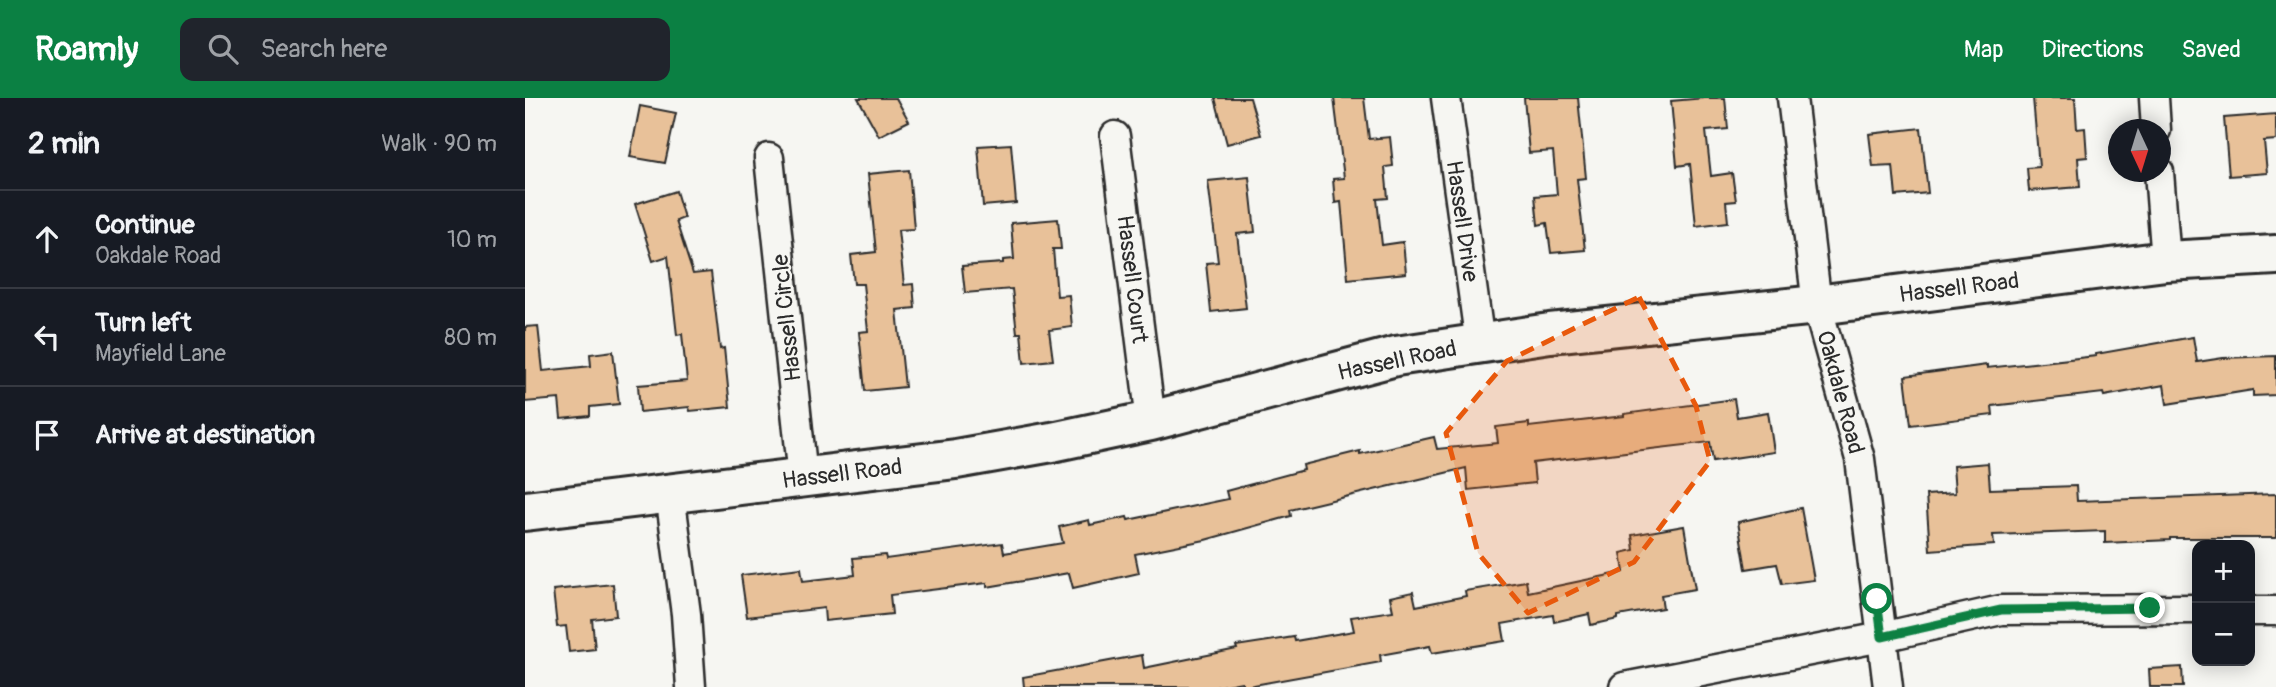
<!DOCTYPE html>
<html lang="en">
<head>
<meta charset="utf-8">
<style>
  :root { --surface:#171b24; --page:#20242c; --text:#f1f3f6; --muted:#9ea1a6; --line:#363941; --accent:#0b8043 }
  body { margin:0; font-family:Pangolin,sans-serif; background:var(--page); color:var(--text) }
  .controls { position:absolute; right:21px; bottom:21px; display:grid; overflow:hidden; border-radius:14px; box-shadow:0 4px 18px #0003 }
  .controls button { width:63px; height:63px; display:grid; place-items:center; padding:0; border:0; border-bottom:2px solid var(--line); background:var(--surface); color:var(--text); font:35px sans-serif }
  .compass { position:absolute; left:1583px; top:21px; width:63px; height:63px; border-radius:50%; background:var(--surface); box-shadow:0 4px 18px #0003; rotate:176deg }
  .stop { position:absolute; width:21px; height:21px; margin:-16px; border:5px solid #0b8043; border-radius:50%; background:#fff }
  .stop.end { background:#0b8043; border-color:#fff; box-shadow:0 2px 7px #0008 }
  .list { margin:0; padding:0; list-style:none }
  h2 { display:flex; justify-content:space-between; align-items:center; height:91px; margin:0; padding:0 28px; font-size:30px }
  h2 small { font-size:23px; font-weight:400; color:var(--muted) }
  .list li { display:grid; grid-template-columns:46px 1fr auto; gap:21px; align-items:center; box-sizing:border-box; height:98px; padding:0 28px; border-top:2px solid var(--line) }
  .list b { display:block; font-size:26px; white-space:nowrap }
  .list p { margin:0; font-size:23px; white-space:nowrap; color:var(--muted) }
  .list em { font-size:23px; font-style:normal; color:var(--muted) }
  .icon { flex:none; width:38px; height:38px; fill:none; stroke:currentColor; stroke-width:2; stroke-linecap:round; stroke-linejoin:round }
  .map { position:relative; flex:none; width:1751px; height:589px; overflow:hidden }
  header { display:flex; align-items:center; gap:42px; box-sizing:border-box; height:98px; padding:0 35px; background:var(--accent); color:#fff }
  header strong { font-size:33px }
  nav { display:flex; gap:38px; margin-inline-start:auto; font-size:24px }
  .search { width:490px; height:63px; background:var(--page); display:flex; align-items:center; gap:18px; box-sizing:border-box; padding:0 24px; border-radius:14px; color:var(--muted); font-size:26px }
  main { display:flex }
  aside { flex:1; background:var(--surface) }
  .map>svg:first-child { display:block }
</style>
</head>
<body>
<header>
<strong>Roamly</strong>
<div class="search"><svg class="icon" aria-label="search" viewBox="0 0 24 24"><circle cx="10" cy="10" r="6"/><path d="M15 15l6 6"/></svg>Search here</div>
<nav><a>Map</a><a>Directions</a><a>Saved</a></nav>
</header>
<main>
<aside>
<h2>2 min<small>Walk · 90 m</small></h2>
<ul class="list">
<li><svg class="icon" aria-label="ahead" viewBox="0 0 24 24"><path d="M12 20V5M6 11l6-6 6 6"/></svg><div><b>Continue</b><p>Oakdale Road</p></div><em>10 m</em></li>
<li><svg class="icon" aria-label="left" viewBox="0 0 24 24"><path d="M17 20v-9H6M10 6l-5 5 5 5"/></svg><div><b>Turn left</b><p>Mayfield Lane</p></div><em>80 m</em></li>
<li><svg class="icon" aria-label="arrive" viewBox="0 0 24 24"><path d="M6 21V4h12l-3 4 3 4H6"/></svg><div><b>Arrive at destination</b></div></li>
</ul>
</aside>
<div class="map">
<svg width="1751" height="589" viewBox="0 0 1751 589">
  <rect width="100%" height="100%" fill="#f6f6f2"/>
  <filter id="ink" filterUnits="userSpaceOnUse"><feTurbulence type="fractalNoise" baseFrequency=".0143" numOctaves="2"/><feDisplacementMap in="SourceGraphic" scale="14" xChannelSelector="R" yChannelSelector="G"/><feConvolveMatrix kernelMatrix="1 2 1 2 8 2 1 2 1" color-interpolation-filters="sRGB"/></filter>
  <g filter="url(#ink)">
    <g fill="#e8c199" stroke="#2b2b2b" stroke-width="2">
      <path d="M333,0H371L384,23L354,38Z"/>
      <path d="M690,0H725L736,37L702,46Z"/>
      <path d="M809,0H839L844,41L865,39L868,68L860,69L863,100L852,101L857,147L878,144L881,175L823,181L816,104L810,105L808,81L819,80Z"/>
      <path d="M999,0H1053L1061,80L1052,81L1060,152L1026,155L1022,125L1013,127L1010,98L1032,96L1028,53L1004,55Z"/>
      <path d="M1180,0H1200L1203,31L1181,33L1186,78L1207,75L1211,103L1201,104L1203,124L1171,128L1165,66L1152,68L1146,3Z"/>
      <path d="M1508,0H1550L1552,31L1560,30L1562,59L1553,60L1555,89L1504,93L1502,70L1514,69Z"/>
      <path d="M115,8L151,15L140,65L105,59Z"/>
      <path d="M1751,16V42L1739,43L1742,75L1704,78L1699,20Z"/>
      <path d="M1396,30L1403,95L1371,98L1368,68L1348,69L1344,36Z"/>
      <path d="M486,46L491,105L458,108L453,48Z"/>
      <path d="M384,72L389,131L373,132L379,187L388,186L390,210L372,212L380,289L340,293L334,234L343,233L338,186H329L326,157L351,154L343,76Z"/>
      <path d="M724,79L730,134L712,136L721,210L686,214L681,165L693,164L683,83Z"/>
      <path d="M151,93L159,120L151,123L168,176L186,174L195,251L199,250L205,309L165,313L164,309L115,314L113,287L162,283L157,236L152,237L143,158L128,163L110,106Z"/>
      <path d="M533,121L536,151H528L532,198L544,197L547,229L524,232L528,262L499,265L496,235H492L487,191L440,195L437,168L478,165V162L489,161L486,125Z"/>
      <path d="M13,228L18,273L66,268L65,256L88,253L94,306L65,309V318L36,321L34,301L0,304V229Z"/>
      <path d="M1668,239L1672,264L1698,260L1751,258V297L1728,298V292L1642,306L1639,287L1579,298L1578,295L1467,308L1468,317L1386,327L1380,278L1462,267V270L1571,258V256Z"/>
      <path d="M1209,301L1212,319L1243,314L1249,354L1188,363L1185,344L1008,365L1010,385L943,392L941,370L765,412L766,418L680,442L610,456L614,475L548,490L544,475L462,489V485L365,497L367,516L300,523L299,510L222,519L216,477L276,470L278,483L330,477L328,460L360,457L361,461L477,445L479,455L538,445L534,429L564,422L565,427L602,419L603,422L703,401L701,393L779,372L778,367L835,353V356L909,339L912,351L973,345L971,329L1004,325V329L1099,318V316Z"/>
      <path d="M1463,365L1465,391L1551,388L1552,403L1751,396V440H1645V442L1580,445V433L1468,437L1469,447L1405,452L1401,397L1430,395L1428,368Z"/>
      <path d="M1276,410L1289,482L1257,486L1252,466L1221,471L1213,424Z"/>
      <path d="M1159,428L1170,491L1136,497L1138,510L1093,518V521L1066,527L1064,516L1029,524L1028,517L977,526L980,543L907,555L905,548L855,557L856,564L718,589L717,584L691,589H499L498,579L617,557L619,570L712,551L711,548L769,539L770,543L829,533L826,519L868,513L865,499L888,494L891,508L941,498L940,493L1001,483L1003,494L1099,474L1096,455L1109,452L1107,437Z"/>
      <path d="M88,486L91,518L67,521L70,551L44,554L41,528L32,529L28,492Z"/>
      <path d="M1657,569L1658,589H1625L1624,571Z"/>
    </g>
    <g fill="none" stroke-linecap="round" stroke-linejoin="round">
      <defs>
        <g id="street">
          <path d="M921,0L955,246"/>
          <path d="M1267,0L1292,207L1335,361L1363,589"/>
          <path d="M1629,0L1631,32"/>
          <path d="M590,38L626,323"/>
          <path d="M244,60L278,379"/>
          <path d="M1634,74L1641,163"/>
          <path d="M145,396L161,516L166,589"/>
          <path d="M1725,513H1751"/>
          <path d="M1099,589L1357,539L1476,512L1672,511"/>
        </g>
        <path id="secondary" d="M0,413L431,361L527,344L626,323L871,258L1025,235L1292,207L1641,163L1751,157"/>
      </defs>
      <use href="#street" stroke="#2b2b2b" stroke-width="33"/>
      <use href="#secondary" stroke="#2b2b2b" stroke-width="44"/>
      <use href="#street" stroke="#f6f6f2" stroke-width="28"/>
      <use href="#secondary" stroke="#f6f6f2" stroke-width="38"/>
    </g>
  </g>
  <g fill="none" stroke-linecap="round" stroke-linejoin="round" filter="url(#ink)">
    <path stroke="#0b8043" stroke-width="9" d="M1352,501L1357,539L1476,512L1625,510"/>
  </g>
  <path fill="#e8590c" fill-opacity="0.2" stroke="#e8590c" stroke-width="5" stroke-dasharray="14 9" stroke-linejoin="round" d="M1114,199L1171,308L1185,363L1109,464L1003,515L953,455L921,335L982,263Z"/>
  <g text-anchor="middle" stroke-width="5" stroke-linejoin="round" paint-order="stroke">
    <g font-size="23" fill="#2b2b2b" stroke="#f6f6f2">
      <text transform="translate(938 123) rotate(82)" y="8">Hassell Drive</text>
      <text transform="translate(608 181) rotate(83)" y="8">Hassell Court</text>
      <text transform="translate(1434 189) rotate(-7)" y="8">Hassell Road</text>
      <text transform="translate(261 220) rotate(-96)" y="8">Hassell Circle</text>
      <text transform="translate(872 262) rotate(-12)" y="8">Hassell Road</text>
      <text transform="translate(1316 294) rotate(75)" y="8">Oakdale Road</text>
      <text transform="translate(317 375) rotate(-7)" y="8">Hassell Road</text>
    </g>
  </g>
</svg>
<div class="controls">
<button>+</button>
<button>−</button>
</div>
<svg class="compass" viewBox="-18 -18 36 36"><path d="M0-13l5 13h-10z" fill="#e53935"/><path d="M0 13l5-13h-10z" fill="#9ea1a6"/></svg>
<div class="stop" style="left:1352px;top:501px"></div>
<div class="stop end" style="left:1625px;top:510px"></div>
</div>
</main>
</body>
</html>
